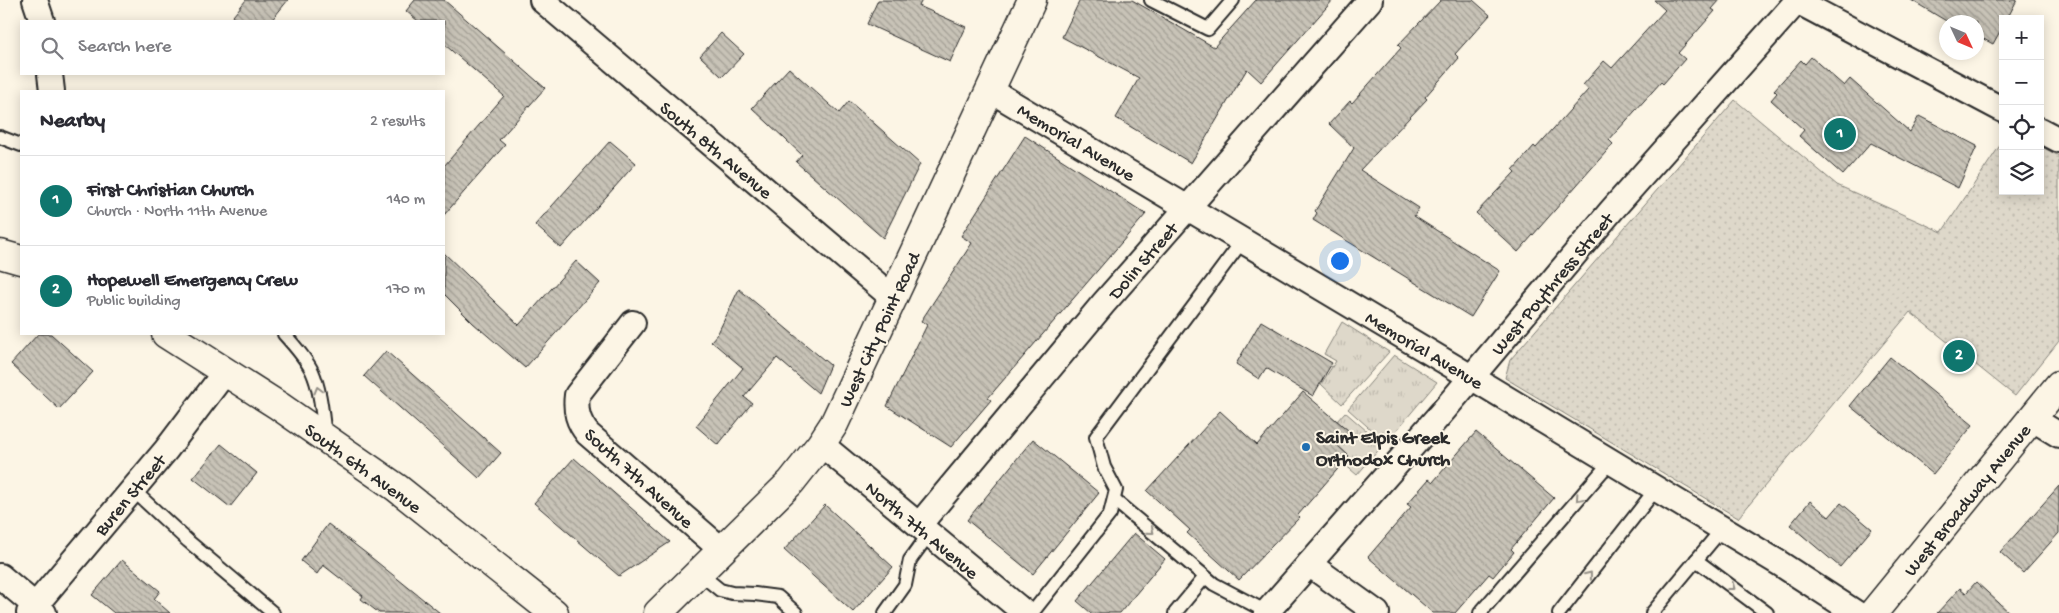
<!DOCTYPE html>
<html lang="en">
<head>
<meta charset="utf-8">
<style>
  :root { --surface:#fff; --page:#f2f2f3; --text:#2b2b33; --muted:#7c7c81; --line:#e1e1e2; --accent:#0f766e }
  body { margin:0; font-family:"Gochi Hand",sans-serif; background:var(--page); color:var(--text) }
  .controls { position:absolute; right:15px; top:15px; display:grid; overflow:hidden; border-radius:0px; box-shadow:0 2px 12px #0003 }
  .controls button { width:45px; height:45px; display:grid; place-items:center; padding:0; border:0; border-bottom:1px solid var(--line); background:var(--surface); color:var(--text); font:25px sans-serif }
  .compass { position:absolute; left:1939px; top:15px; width:45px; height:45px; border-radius:50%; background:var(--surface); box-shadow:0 2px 12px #0003; rotate:134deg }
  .you { position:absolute; left:1339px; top:260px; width:18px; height:18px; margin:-12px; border:4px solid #fff; border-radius:50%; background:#1a73e8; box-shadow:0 0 0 8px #1a73e833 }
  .badge { display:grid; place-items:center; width:32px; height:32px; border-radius:50%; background:var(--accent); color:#fff; font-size:16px; font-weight:700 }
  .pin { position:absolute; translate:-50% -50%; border:2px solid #fff; box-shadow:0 1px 5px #0006 }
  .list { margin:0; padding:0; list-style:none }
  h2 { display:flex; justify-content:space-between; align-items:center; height:65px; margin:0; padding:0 20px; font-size:21px }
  h2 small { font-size:16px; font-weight:400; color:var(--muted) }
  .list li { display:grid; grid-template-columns:32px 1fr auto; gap:15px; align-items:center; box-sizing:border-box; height:90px; padding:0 20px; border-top:1px solid var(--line) }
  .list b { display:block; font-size:19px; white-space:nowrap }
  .list p { margin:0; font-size:16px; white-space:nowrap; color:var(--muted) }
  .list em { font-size:16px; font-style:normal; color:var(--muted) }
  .icon { flex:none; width:28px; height:28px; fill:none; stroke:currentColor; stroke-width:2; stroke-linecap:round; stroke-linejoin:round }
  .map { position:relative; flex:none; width:2059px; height:613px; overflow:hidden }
  .search { position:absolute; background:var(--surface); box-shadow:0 2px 12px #0003; left:20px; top:20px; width:425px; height:55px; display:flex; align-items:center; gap:12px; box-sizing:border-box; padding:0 18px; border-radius:0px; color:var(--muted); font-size:19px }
  .panel { position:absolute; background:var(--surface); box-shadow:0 2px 12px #0003; left:20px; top:90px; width:425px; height:245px; border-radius:0px }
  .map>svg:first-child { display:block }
</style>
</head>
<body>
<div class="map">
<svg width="2059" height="613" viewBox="0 0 2059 613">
  <defs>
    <pattern id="grass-tufts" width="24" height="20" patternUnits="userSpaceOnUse" patternTransform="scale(1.25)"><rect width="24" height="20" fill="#ded8ca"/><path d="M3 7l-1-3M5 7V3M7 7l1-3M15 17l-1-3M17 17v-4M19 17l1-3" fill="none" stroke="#bfbaae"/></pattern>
    <pattern id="park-dots" width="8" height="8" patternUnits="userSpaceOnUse" patternTransform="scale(1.25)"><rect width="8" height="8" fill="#ded8ca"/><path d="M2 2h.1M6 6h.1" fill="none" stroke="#bfbaae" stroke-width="1.8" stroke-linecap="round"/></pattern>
    <pattern id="building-back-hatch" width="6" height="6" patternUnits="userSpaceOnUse" patternTransform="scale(1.25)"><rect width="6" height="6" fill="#c8c3b7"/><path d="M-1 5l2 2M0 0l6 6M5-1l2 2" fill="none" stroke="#a39f95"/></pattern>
  </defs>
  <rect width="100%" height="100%" fill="#fcf5e5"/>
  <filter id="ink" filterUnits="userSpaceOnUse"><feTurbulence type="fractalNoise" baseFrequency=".02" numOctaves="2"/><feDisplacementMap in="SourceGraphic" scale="10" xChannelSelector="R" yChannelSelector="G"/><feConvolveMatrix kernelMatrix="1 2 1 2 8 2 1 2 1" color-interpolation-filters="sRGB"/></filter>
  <g filter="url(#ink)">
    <g fill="url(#grass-tufts)" stroke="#84827a">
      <path d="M1342,322L1389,352L1342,404L1321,384L1336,361L1324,354Z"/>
      <path d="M1394,355L1437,382L1386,443L1348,409Z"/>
      <path d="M1345,412L1383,445L1357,475L1343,463L1349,456L1337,445L1349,431L1337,421Z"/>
    </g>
    <path fill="url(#park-dots)" stroke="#84827a" d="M1735,100L1837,185L1942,232L2003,141V191H2040V146L2059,156V341L2015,396L1910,312L1738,518L1505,378L1510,360Z"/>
    <g fill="url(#building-back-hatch)" stroke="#2b2b2b">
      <path d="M246,0H288L271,21H229Z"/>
      <path d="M415,0H444L545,88L499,140L505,145L444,215V166L504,96L444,44V21H418L406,11Z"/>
      <path d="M878,0H922L919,6L966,27L950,62L867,24Z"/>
      <path d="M1080,0H1132L1214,47L1256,0H1333L1261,82L1247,69L1191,163L1116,118L1139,78L1062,37Z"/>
      <path d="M1441,0H1473L1490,15L1455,54L1459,58L1425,97L1427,99L1360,170L1419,208L1414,216L1500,271L1471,317L1313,220L1317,213L1315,211L1354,148L1329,124L1350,101L1352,103L1401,48L1398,45Z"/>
      <path d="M1654,0H1720L1712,9L1715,11L1678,53L1685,59L1663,84L1661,82L1609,140L1613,144L1518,252L1476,213L1515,172L1513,170L1534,146L1536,148L1588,90L1583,85L1604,61L1612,68L1665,10Z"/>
      <path d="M1911,0H2017L2007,19H2003V26L1993,44L1976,35V22H1948Z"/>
      <path d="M721,33L744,54L722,77L700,56Z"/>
      <path d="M1811,57L1844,86L1850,79L1910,132L1919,116L1977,146L1958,188L1871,143L1843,175L1799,136L1804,130L1771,100L1777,93L1774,90L1801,60L1805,64Z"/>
      <path d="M789,68L839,113L849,101L920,164L883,238L796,162L802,155L752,108Z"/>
      <path d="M1025,136L1146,214L988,398L991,400L951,447L887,406L927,325L921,321L972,243L961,236Z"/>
      <path d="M610,141L636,163L561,248L535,225Z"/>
      <path d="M444,253L519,325L576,261L600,283L525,368L473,323L444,294Z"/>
      <path d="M739,289L830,365L818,393L777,358L744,397L752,403L718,445L696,426L743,368L711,341L718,333Z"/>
      <path d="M1261,321L1332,363L1313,396L1266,368L1259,379L1236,364Z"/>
      <path d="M38,334H51L93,372L59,409L11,364Z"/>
      <path d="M386,351L501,453L479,478L364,376Z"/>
      <path d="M1890,357L1973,425L1933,474L1850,406Z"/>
      <path d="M1303,392L1349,431L1337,445L1349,456L1298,515L1300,517L1239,580L1187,533L1190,530L1147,491L1220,411L1257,445Z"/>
      <path d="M1476,432L1554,498L1511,549L1514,552L1493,577L1489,574L1455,613H1433L1368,557L1411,507L1407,504L1429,479L1433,482Z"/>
      <path d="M1033,439L1099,493L1033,574L967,520Z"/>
      <path d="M221,444L257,473L230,507L193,478Z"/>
      <path d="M574,458L670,542L619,576L534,503Z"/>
      <path d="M2059,486V533L2023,573L2000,552Z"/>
      <path d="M1810,501L1829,517L1841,503L1872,529L1840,567L1790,525Z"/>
      <path d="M825,505L893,567L853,612L784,550Z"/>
      <path d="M328,524L367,554L440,613H379L361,599L363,596L323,565L317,574L301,561Z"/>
      <path d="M1134,533L1165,559L1120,613H1091L1077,601Z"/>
      <path d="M122,560L160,591L154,599L170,613H114L92,595Z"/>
      <path d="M1976,582L2010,613H1937L1960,588L1966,593Z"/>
    </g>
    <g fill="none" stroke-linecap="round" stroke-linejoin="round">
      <defs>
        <g id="lane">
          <path d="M1151,0L1208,29L1233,0"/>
          <path d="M0,137L21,145"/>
          <path d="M284,334C294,345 305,357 312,371C321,391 322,414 325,436"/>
          <path d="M133,490L188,541L273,613"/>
          <path d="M1114,500L1214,584L1267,612"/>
          <path d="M1696,560L1767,613"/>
          <path d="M699,573L720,590L732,593L755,594L778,597L796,613"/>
          <path d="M885,613L905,585L910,560L929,534"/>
          <path d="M1032,613L1110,514L1116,490L1104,467L1096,437L1243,240"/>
          <path d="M1175,613L1205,577"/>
          <path d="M1480,613L1611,461"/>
          <path d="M1559,613L1656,489"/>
          <path d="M1652,613L1722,529"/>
        </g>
        <g id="street">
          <path d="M35,0L42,21"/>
          <path d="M542,0L893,298"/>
          <path d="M1795,0L2003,110"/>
          <path d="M50,74L52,91"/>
          <path d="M990,90L1471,377L1779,563L1856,613"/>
          <path d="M2040,130L2059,140"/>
          <path d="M633,323L577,395C575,411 578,422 588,434L722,550"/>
          <path d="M2031,418L2059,435"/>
          <path d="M821,444L1025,613"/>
          <path d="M919,525L1103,304L1370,0"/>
          <path d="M1309,564L1377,613"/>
          <path d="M0,576L44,613"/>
          <path d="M29,613L166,450L225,372"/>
          <path d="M1266,613L1444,410L1611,211L1798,0"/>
        </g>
        <g id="secondary">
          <path d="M658,613L791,482L821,444L834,424L1032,0"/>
          <path d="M1873,613L2059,385"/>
        </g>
        <g id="primary">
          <path d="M0,254L21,260"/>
          <path d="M166,334L279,406L397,488L554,613"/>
        </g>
      </defs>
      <use href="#lane" stroke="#2b2b2b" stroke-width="16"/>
      <use href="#street" stroke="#2b2b2b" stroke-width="28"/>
      <use href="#secondary" stroke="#2b2b2b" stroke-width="31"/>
      <use href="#primary" stroke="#2b2b2b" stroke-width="31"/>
      <use href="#lane" stroke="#fcf5e5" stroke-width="12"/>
      <use href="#street" stroke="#fcf5e5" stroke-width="24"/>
      <use href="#secondary" stroke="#fcf5e5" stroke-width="28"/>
      <use href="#primary" stroke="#fcf5e5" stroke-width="28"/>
    </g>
    <defs><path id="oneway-chevron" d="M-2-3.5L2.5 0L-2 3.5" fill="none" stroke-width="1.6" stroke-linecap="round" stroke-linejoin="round" transform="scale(1.25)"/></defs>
    <g stroke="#949088">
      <use href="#oneway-chevron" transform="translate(318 390) rotate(-105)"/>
      <use href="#oneway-chevron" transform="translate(1579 498) rotate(131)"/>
      <use href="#oneway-chevron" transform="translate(1151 531) rotate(40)"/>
      <use href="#oneway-chevron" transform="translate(1589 575) rotate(-52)"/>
      <use href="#oneway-chevron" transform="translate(1732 587) rotate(37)"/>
    </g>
  </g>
  <circle fill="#1f6fb2" stroke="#fcf5e5" stroke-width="2" cx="1306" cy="447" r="5"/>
  <g text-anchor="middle" stroke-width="4" stroke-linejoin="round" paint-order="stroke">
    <g font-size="19" fill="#2b2b2b" stroke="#fcf5e5">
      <text transform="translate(1077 141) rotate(31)" y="7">Memorial Avenue</text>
      <text transform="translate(717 149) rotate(40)" y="7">South 8th Avenue</text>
      <text transform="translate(1142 260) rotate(-49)" y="7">Dolin Street</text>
      <text transform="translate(1551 283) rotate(-50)" y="7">West Poythress Street</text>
      <text transform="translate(878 329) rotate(-65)" y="7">West City Point Road</text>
      <text transform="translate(1425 349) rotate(31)" y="7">Memorial Avenue</text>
      <text transform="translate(364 467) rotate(36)" y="7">South 6th Avenue</text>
      <text transform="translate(640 477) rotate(42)" y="7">South 7th Avenue</text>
      <text transform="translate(129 494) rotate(-50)" y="7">Buren Street</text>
      <text transform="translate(1966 499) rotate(-51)" y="7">West Broadway Avenue</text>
      <text transform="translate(923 529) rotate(40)" y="7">North 7th Avenue</text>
    </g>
    <g font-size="19" font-weight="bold" fill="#2b2b2b" stroke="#fcf5e5" text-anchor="start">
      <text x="1316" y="443">Saint Elpis Greek<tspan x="1316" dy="22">Orthodox Church</tspan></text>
    </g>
  </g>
</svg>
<div class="controls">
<button>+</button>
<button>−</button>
<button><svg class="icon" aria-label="locate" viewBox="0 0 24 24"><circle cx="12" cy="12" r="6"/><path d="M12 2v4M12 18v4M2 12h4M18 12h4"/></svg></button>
<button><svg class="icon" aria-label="layers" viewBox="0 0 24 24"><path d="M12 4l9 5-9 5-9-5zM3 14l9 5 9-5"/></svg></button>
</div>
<svg class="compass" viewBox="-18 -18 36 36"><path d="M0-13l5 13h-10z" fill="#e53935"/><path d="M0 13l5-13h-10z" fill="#7c7c81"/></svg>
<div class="you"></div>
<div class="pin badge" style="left:1840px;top:134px">1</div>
<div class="pin badge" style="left:1959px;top:356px">2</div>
<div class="search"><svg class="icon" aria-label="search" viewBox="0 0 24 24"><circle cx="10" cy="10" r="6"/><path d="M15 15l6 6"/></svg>Search here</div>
<section class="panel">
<h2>Nearby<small>2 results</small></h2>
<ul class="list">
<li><span class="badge">1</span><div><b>First Christian Church</b><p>Church · North 11th Avenue</p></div><em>140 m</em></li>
<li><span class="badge">2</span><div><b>Hopewell Emergency Crew</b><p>Public building</p></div><em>170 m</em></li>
</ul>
</section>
</div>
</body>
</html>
